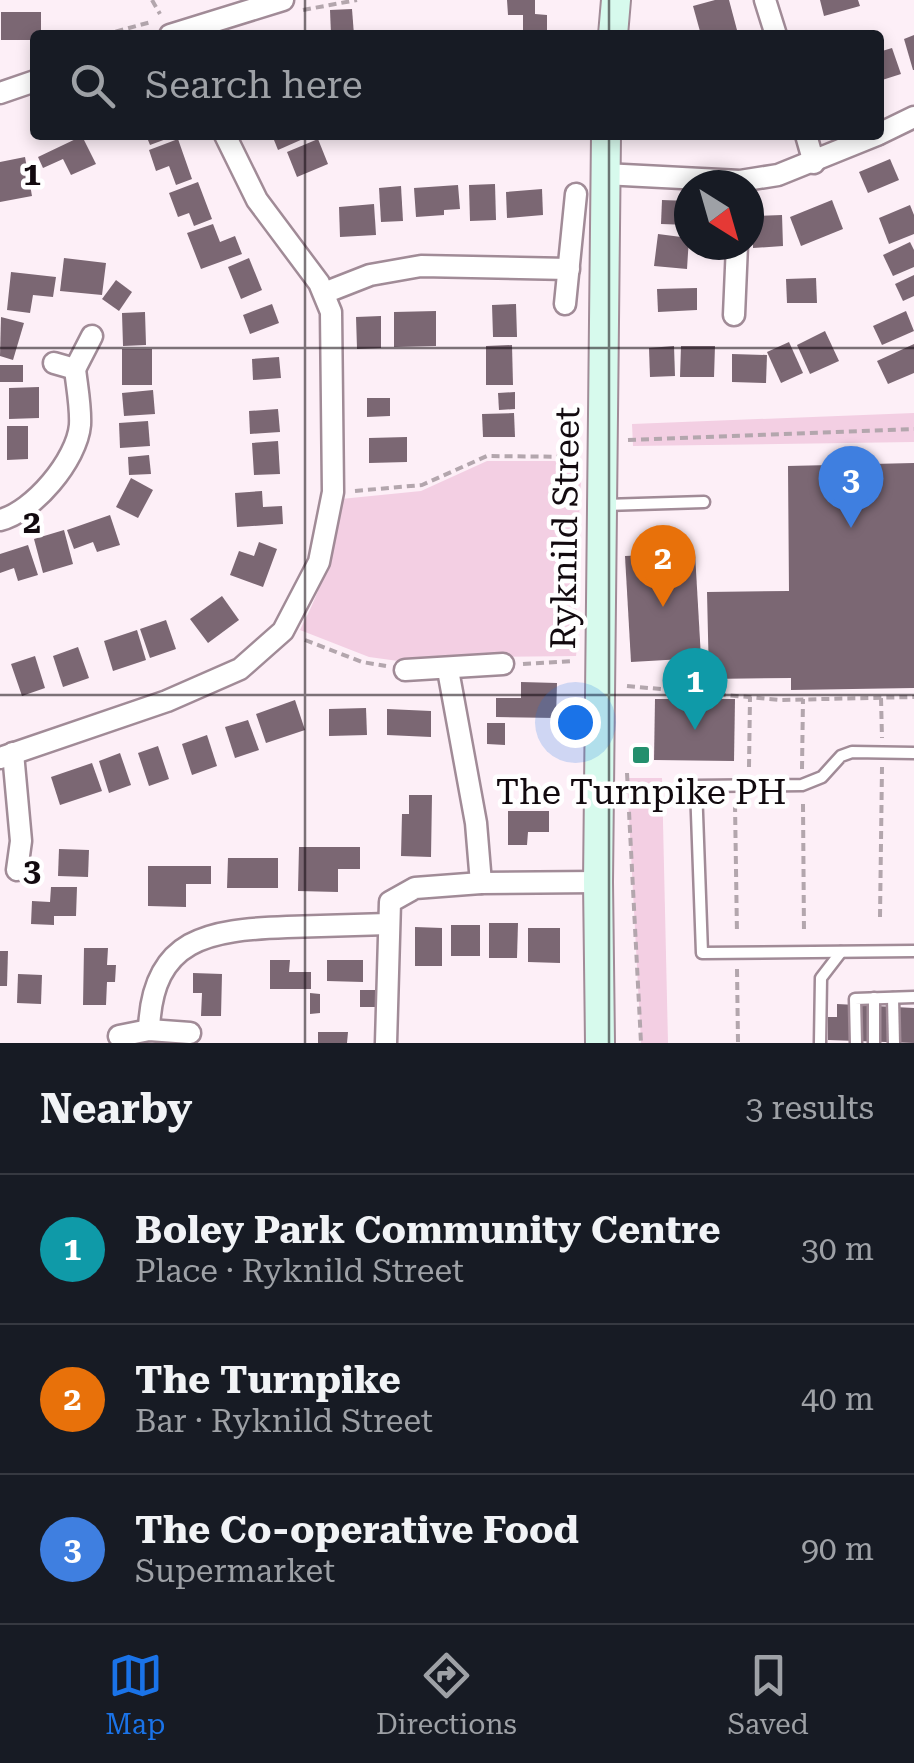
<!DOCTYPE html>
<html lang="en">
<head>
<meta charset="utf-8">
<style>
  :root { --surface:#171b24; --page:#242831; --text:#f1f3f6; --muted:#9ea1a6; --line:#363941; --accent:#1a73e8 }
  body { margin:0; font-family:"Roboto Serif",serif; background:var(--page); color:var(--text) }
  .compass { position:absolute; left:674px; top:170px; width:90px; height:90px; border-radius:50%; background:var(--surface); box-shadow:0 5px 15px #0003; rotate:143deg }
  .you { position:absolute; left:575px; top:722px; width:35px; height:35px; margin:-25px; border:8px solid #fff; border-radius:50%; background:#1a73e8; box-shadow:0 0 0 15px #1a73e833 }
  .badge { display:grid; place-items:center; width:65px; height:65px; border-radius:50%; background:var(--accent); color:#fff; font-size:32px; font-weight:700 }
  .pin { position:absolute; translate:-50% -82px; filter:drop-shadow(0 2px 5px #0008) }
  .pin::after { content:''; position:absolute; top:52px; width:35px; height:30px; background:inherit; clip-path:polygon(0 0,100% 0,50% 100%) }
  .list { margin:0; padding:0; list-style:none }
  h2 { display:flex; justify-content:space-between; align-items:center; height:130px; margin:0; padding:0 40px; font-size:42px }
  h2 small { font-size:32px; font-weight:400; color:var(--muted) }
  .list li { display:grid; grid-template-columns:65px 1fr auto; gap:30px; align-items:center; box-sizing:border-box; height:150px; padding:0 40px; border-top:2px solid var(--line) }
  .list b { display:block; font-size:38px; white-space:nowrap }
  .list p { margin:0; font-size:32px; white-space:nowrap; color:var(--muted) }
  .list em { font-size:32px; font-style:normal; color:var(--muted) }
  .icon { flex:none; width:55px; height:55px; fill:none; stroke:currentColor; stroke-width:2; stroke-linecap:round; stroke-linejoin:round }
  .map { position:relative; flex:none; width:914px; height:1043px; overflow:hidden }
  .search { position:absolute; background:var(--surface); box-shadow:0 5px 15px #0003; left:30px; right:30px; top:30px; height:110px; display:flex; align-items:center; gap:25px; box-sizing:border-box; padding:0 35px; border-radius:10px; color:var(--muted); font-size:38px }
  .sheet { height:580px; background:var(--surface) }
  nav { display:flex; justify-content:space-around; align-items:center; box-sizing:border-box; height:140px; border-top:2px solid var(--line); background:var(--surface); font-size:28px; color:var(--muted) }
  nav a { display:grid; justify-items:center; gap:5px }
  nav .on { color:var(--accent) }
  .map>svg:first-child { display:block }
</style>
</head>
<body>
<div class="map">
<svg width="914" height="1043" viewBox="0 0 914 1043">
  <rect width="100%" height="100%" fill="#fdeff7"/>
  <g fill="#f3cfe3">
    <path d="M914,413V442L633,446L632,424Z"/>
    <path d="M487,461H582L579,518L569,554L579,628L576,656L477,657L413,663L369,657L300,630C323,586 335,547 341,499L421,491Z"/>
    <path d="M627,778H662L668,1043H641Z"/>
  </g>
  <g fill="#7b6773">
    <path d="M507,0H535V14L547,15V35H523V15H508Z"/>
    <path d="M715,0H729L737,30L701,35L693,6Z"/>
    <path d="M820,0H858L860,6L824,16Z"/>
    <path d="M352,9L354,35H331L330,10Z"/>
    <path d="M1,12H41V35H35V40H1Z"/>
    <path d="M914,35V70H913L904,39Z"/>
    <path d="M892,48L901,74L879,81V52Z"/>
    <path d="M146,135H177L150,145Z"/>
    <path d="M272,135H312L278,150Z"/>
    <path d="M82,136L96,164L71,175L63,159L43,168L38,157Z"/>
    <path d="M178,139L192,179L176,185L169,166L156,171L149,150Z"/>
    <path d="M318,139L328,164L297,177L287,152Z"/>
    <path d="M25,157L32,196L0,202V162Z"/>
    <path d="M890,159L899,180L868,193L859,172Z"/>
    <path d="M198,182L212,219L194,226L189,213L178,217L169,193Z"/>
    <path d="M495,184L496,220L470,221L469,185Z"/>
    <path d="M458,185L460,209L444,210V215L416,217L414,188Z"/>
    <path d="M401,186L403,221L381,222L379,188Z"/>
    <path d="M542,189L543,215L507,218L506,192Z"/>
    <path d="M662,200L689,201V225L661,224Z"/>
    <path d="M832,200L843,229L801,246L790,217Z"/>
    <path d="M374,204L376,235L340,237L339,207Z"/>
    <path d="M910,205L914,215V234L889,244L879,218Z"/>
    <path d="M782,215L783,246L753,248L752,216Z"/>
    <path d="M213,224L220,242L235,236L242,254L201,269L187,233Z"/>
    <path d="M658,234L689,238L687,269L654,266Z"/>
    <path d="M910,242L914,250V267L893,276L883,255Z"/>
    <path d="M64,258L106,263L102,295L60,291Z"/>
    <path d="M249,258L262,290L241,299L228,267Z"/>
    <path d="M11,272L56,277L53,297L33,295L30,313L7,310Z"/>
    <path d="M914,275V296L903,301L895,284Z"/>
    <path d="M816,278L817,303H787L786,279Z"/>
    <path d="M116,280L132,292L119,311L102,299Z"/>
    <path d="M697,288V310L658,312L657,289Z"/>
    <path d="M272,304L279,323L250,334L243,315Z"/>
    <path d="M516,304L517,337H493L492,305Z"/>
    <path d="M436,311V346L394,347V312Z"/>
    <path d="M906,311L914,331L882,345L873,326Z"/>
    <path d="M145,312L146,345L123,346L122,313Z"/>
    <path d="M381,316V348L357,349L356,317Z"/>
    <path d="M1,317L24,323L13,360L0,356Z"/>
    <path d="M825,331L839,361L810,374L797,345Z"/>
    <path d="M789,342L803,373L781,383L767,352Z"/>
    <path d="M914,344V373L888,384L877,361Z"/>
    <path d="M512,345L513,385H486V346Z"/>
    <path d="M674,346L675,376L650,377L649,348Z"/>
    <path d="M681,346H715L714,377H680Z"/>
    <rect x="122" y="349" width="30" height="36"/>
    <path d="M732,354L767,355L766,383L732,382Z"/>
    <path d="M279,357L281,378L253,380L252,359Z"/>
    <rect x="0" y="365" width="23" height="17"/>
    <path d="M39,387V418L9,419V388Z"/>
    <path d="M153,390L155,414L124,416L122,393Z"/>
    <path d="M515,392V409L499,410L498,393Z"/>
    <path d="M367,398H390V416L367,417Z"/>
    <path d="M278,409L280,432L250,434L249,411Z"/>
    <path d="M514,413L515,437H483L482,414Z"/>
    <path d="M148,421L150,446L120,448L119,423Z"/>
    <path d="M7,426H28V459L7,460Z"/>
    <path d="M407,437V462L369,463V438Z"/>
    <path d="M278,441L280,474L254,475L252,443Z"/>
    <path d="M149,455L151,474L129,475L128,457Z"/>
    <path d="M914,463V688L791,690V678L709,679L707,592L789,591L788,466Z"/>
    <path d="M131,478L153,490L138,518L116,507Z"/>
    <path d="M262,491L263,507L282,506L283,524L237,527L235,493Z"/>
    <path d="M110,515L120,545L97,552L93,542L74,549L67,530Z"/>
    <path d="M64,530L73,564L43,573L34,539Z"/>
    <path d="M259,542L277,549L263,587L230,575L239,551L254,556Z"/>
    <path d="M28,545L38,575L18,581L14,568L0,573V554Z"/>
    <path d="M695,553L701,658L631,662L625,556Z"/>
    <path d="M222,596L239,620L208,643L190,619Z"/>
    <path d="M166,620L176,649L150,658L140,629Z"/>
    <path d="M137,630L146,660L113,671L104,641Z"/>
    <path d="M78,647L89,678L63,687L53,656Z"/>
    <path d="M35,656L45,688L22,696L11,664Z"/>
    <path d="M521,682L557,683L556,718L496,717V698H521Z"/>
    <path d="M655,699H735L734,761L654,760Z"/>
    <path d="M295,700L305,730L266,743L256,714Z"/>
    <path d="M366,708L367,735L329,736V709Z"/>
    <path d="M387,709L431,711V737L387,735Z"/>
    <path d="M248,720L259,750L235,758L225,727Z"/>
    <path d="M487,723H505V745L487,744Z"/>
    <path d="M207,735L217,766L192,775L182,744Z"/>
    <path d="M158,746L169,779L149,786L138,753Z"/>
    <path d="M120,753L131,785L109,793L99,761Z"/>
    <path d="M92,763L102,791L60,805L51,777Z"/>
    <path d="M409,795H432L431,857L401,856L402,814H409Z"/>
    <path d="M508,811H549V832H528L527,845H508Z"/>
    <path d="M299,847H360V869H338V892L298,891Z"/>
    <path d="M59,849L89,850L88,877L58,876Z"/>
    <path d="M228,858H278V888H227Z"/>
    <path d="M148,866H211V884H186V907L148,906Z"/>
    <path d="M51,887H77L76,916H54V925L31,924L32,901L50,902Z"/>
    <path d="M489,923H518L517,958H489Z"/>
    <rect x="451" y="925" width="29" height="31"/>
    <path d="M415,927L442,928V966H415Z"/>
    <path d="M528,928H560V963L528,962Z"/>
    <path d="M84,948H108L107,965H116L115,982H107L106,1005H83Z"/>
    <path d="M0,951H8L7,986H0Z"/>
    <path d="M270,960H290L289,972H311V989H270Z"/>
    <path d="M327,960H363V982L327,981Z"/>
    <path d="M193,973L222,974L221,1016H201L202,993H193Z"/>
    <path d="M18,974L42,975L41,1004L17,1003Z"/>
    <rect x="360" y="990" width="17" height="17"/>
    <path d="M310,993L320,994V1013L310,1014Z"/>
    <path d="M837,1004L914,1008V1043L828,1040V1017H837Z"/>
    <path d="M318,1032H348L347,1043H318Z"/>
  </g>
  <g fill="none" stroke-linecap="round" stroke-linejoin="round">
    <defs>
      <g id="lane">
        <path d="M605,505L704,502"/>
        <path d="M914,753L852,752L841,756L822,777L802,785L696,786L702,953L914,951"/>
        <path d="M874,998V1043"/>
        <path d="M893,998L894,1043"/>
        <path d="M820,1043L821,978L841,952"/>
        <path d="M856,1043L855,999L914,997"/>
      </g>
      <g id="street">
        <path d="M765,0L776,35"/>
        <path d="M170,35L283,0"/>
        <path d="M0,93L35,81"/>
        <path d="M879,134L914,117"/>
        <path d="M806,135L814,163"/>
        <path d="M604,174L740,181L778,175L877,135"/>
        <path d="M324,293L370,275L421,266L569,269"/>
        <path d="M565,304L576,194"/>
        <path d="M734,315L737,245"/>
        <path d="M54,363L75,369L92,336"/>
        <path d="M0,520C33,512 77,460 80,425C81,407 77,387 75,369"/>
        <path d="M405,670L503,664"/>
        <path d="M448,670L476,823L481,883"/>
        <path d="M13,753L21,841L17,870"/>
        <path d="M0,758L167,701L240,669L283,631L319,562L333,492L331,312L319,283L257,200L225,135"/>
        <path d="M149,1030C152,937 209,930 287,927C321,926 354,925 388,924"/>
        <path d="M119,1036L149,1030L190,1033"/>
        <path d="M386,1043L390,902L415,888L481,883L598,882"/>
      </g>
      <g id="secondary">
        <path d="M613,35L616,0"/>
        <path d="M600,1043L598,882L606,135"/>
      </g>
    </defs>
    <use href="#lane" stroke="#a18b97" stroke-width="15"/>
    <use href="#street" stroke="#a18b97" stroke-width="25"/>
    <use href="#secondary" stroke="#a18b97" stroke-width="32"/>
    <g stroke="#b3a6ad" stroke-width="4" stroke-dasharray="8 5" stroke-linecap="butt">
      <path d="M152,0L160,14"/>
      <path d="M303,10L357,0"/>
      <path d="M103,35L151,22"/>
      <path d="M628,440L914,429"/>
      <path d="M355,491L422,485L487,456L579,457"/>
      <path d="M305,640L362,662L386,666"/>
      <path d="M523,664L573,661"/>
      <path d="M627,686L781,700L914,697"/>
      <path d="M881,698L882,738"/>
      <path d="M749,767L750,697"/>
      <path d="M802,769L803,699"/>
      <path d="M627,773L641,1043"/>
      <path d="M735,804L737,934"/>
      <path d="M803,804L804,934"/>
      <path d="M880,917L882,767"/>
      <path d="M737,969L738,1043"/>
    </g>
    <use href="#lane" stroke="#fff" stroke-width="10"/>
    <use href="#street" stroke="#fff" stroke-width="20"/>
    <use href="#secondary" stroke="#d7faed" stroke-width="28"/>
  </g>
  <path fill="none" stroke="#120a0f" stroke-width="2.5" stroke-opacity="0.55" d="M305,0V35M609,0V35M305,135V1043M609,135V1043M0,348H914M0,695H914"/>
  <rect fill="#248f6d" stroke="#fff" stroke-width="4" x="631" y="745" width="20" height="20" rx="5"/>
  <g text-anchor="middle" stroke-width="9" stroke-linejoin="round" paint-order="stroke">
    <g font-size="35" fill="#120a0f" stroke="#fff">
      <text transform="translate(565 528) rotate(-89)" y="12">Ryknild Street</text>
    </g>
    <g font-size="35" fill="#120a0f" stroke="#fff">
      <text x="641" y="804">The Turnpike PH</text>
    </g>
  </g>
  <g font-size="32" text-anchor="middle" font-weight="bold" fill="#120a0f" stroke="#fff" stroke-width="9" stroke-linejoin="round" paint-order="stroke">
    <text x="32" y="185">1</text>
    <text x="32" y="533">2</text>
    <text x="32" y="881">3</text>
  </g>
</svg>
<svg class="compass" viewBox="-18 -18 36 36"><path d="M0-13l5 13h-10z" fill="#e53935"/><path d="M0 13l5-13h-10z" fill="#9ea1a6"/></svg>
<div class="you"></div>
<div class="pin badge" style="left:695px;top:730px;background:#0f9aa8">1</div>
<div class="pin badge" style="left:663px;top:607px;background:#e8710a">2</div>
<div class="pin badge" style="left:851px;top:528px;background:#3f7fe0">3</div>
<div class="search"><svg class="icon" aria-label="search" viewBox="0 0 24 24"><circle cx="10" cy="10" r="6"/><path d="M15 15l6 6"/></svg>Search here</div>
</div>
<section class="sheet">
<h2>Nearby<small>3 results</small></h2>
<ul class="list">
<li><span class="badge" style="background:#0f9aa8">1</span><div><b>Boley Park Community Centre</b><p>Place · Ryknild Street</p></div><em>30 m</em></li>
<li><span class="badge" style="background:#e8710a">2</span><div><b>The Turnpike</b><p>Bar · Ryknild Street</p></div><em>40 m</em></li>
<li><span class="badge" style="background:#3f7fe0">3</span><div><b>The Co-operative Food</b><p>Supermarket</p></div><em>90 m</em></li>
</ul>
</section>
<nav>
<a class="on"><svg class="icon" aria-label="map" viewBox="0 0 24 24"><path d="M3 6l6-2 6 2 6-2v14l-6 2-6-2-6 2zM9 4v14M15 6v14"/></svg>Map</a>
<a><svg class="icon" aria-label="directions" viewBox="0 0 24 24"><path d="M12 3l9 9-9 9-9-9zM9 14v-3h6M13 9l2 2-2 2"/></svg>Directions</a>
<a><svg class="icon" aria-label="saved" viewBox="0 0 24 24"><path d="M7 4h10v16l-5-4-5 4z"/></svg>Saved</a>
</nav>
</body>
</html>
